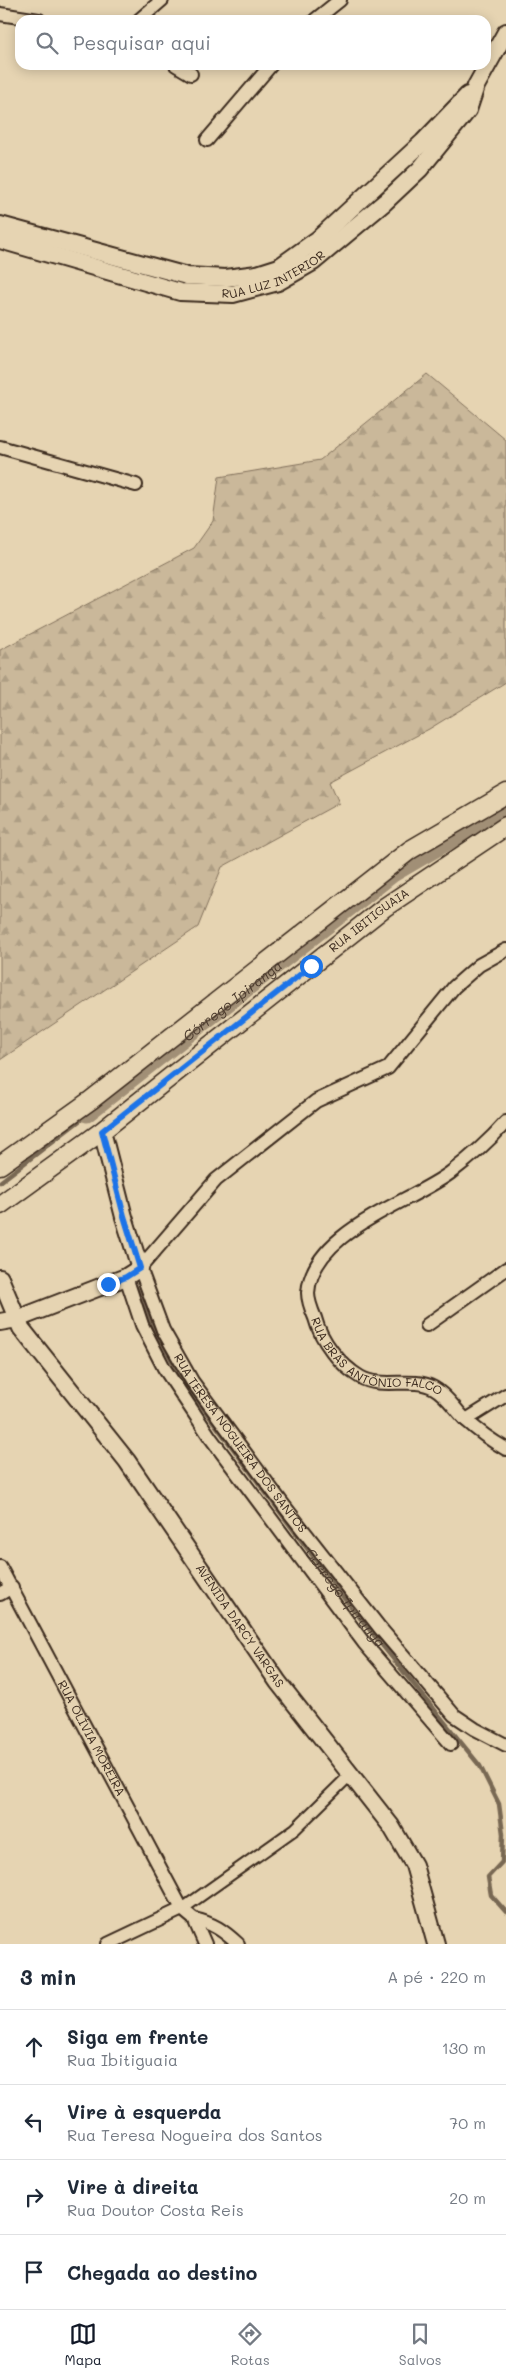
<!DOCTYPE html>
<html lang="pt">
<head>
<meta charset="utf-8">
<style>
  :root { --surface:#fff; --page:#f6f6f7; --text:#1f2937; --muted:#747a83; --line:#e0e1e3; --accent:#111827 }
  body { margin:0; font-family:Mali,sans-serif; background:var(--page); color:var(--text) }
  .stop { position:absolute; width:15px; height:15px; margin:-11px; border:4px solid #1a73e8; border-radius:50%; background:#fff }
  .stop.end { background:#1a73e8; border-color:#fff; box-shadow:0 1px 5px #0008 }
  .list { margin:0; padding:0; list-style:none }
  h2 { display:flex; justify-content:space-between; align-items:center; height:65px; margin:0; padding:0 20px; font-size:21px }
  h2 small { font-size:16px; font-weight:400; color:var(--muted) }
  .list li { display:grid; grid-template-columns:32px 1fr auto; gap:15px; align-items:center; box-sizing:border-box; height:75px; padding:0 20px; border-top:1px solid var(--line) }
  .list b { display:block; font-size:19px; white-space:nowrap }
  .list p { margin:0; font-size:16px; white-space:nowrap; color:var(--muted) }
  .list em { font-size:16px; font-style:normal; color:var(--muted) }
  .icon { flex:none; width:28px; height:28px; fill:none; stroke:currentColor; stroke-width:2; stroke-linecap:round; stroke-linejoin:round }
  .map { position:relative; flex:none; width:506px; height:1944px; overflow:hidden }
  .search { position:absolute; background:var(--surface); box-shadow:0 2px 12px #0003; left:15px; right:15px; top:15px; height:55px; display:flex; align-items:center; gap:12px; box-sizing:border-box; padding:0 18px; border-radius:15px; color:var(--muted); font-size:19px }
  .sheet { height:365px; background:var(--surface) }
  nav { display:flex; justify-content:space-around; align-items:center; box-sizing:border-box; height:70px; border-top:1px solid var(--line); background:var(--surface); font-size:14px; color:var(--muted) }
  nav a { display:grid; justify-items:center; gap:2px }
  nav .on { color:var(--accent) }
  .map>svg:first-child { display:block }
</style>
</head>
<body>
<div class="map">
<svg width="506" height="1944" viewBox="0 0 506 1944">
  <defs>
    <pattern id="forest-firs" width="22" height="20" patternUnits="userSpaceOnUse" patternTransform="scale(1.25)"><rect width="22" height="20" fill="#cab89a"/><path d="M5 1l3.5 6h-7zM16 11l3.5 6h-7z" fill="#ae9e84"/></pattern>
  </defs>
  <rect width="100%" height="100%" fill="#e6d4b2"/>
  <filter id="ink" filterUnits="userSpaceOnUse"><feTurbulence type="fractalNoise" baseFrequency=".02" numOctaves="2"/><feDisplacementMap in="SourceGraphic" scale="10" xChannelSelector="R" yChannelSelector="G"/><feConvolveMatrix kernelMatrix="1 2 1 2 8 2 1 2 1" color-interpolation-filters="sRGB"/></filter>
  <g filter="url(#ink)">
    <path fill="url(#forest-firs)" stroke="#82715c" d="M427,374L506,440V682L429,729L330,782L339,803L222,867L198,927L0,1060V650L194,548L213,521L219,477L320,460Z"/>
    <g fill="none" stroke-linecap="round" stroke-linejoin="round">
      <g stroke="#786753" stroke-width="4.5">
        <path d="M0,1182L87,1115"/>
        <path id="s1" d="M136,1287L150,1320L183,1381L344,1598L480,1766L499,1804L503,1834L502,1862L488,1877L491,1895L506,1912"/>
      </g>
      <path stroke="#a18f76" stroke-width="15" id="s2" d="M87,1115L393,875L506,809"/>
      <defs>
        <path id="pedestrian" d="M182,1909L295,1829L349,1776"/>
        <g id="minor">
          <path d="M0,14L39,20"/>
          <path d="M139,20L162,0"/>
          <path d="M315,20L340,0"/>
          <path d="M176,65L191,74"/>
          <path d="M207,140L271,65"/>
          <path d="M0,447L136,485"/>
          <path id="s3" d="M506,950L479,965L454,987L388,1068L316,1101L216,1180L140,1268L163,1330L192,1381L285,1507L380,1628L454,1715L475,1729L506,1745"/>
          <path id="s4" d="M506,1122C490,1140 470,1158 450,1173C408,1204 312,1231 308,1293C308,1301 312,1311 315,1318C321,1341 340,1365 360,1377C382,1390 412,1376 434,1388C447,1395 456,1411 466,1420C478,1431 492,1441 506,1449"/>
          <path d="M126,1277L142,1325L164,1368L210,1437L364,1643L451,1744"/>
          <path d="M427,1325L506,1269"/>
          <path d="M466,1420L506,1395"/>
          <path id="s5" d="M0,1567L182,1909L194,1919L205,1944"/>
          <path d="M0,1594L12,1587"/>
          <path d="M194,1919C213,1923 224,1931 238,1944"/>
          <path d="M108,1944L182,1909"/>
        </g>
        <g id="tertiary">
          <path d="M0,225L187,276L226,278L257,274L279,267L318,239L423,142L468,95"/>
          <path id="s6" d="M0,240L180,292L233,294L278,282L313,262L385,202L420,169L468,110L476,86L506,32"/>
          <path id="s7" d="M0,1278L21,1328L127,1461L278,1682L391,1826L414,1865L436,1944"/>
          <path d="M0,1322L17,1319L126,1277L140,1268L124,1217L102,1131"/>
        </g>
        <g id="secondary">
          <path d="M0,1165L91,1100L410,850L506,794"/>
          <path id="s8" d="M0,1205L102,1131L385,907L506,826"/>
        </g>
      </defs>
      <use href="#pedestrian" stroke="#3b2a1e" stroke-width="14"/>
      <use href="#minor" stroke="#3b2a1e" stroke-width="16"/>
      <use href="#tertiary" stroke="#3b2a1e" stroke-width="20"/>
      <use href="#secondary" stroke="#3b2a1e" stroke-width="21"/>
      <use href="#pedestrian" stroke="#e6d4b2" stroke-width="10"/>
      <use href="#minor" stroke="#e6d4b2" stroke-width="12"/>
      <use href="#tertiary" stroke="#e6d4b2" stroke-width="16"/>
      <use href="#secondary" stroke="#e6d4b2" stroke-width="18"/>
    </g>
  </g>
  <g fill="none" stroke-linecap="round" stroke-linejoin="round" filter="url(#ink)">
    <path stroke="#1a73e8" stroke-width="6" d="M108,1284L126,1277L140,1268L124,1216L102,1131L311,966"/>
  </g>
  <g text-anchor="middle" stroke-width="4" stroke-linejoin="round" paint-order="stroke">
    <g font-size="12" fill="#3b2a1e" stroke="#e6d4b2">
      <text dy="4" stroke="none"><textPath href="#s6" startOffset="285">RUA LUZ INTERIOR</textPath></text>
      <text dy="4" stroke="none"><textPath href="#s8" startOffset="466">RUA IBITIGUAIA</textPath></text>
      <text dy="4" stroke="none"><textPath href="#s4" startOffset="375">RUA BRÁS ANTÔNIO FALCO</textPath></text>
      <text dy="4" stroke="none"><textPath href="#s3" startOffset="695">RUA TERESA NOGUEIRA DOS SANTOS</textPath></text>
      <text dy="4" stroke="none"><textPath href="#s7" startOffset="424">AVENIDA DARCY VARGAS</textPath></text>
      <text dy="4" stroke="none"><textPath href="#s5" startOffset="194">RUA OLÍVIA MOREIRA</textPath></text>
    </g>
    <g font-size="14" font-style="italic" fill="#4f3e30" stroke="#e6d4b2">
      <text dy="5" stroke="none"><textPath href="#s2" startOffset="185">Córrego Ipiranga</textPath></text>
      <text dy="5" stroke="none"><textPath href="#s1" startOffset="376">Córrego Ipiranga</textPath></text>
    </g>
  </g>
</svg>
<div class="stop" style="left:311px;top:966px"></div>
<div class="stop end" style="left:108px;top:1284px"></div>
<div class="search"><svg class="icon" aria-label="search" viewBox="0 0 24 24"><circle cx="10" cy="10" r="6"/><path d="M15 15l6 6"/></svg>Pesquisar aqui</div>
</div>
<section class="sheet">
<h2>3 min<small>A pé · 220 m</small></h2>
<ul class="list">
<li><svg class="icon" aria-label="ahead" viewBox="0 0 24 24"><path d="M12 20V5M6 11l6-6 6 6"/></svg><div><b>Siga em frente</b><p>Rua Ibitiguaia</p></div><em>130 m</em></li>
<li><svg class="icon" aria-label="left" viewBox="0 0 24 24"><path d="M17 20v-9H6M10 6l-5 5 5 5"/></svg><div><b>Vire à esquerda</b><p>Rua Teresa Nogueira dos Santos</p></div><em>70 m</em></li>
<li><svg class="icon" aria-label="right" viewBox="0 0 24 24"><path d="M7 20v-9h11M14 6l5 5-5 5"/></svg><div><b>Vire à direita</b><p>Rua Doutor Costa Reis</p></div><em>20 m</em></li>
<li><svg class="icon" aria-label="arrive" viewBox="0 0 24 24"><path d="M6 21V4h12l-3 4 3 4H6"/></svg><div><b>Chegada ao destino</b></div></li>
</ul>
</section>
<nav>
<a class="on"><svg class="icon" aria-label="map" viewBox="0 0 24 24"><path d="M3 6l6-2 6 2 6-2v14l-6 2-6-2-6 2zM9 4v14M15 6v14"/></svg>Mapa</a>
<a><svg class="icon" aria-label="directions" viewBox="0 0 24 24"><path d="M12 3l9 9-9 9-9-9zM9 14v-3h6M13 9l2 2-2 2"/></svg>Rotas</a>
<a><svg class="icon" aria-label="saved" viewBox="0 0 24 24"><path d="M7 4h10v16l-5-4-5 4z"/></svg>Salvos</a>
</nav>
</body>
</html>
